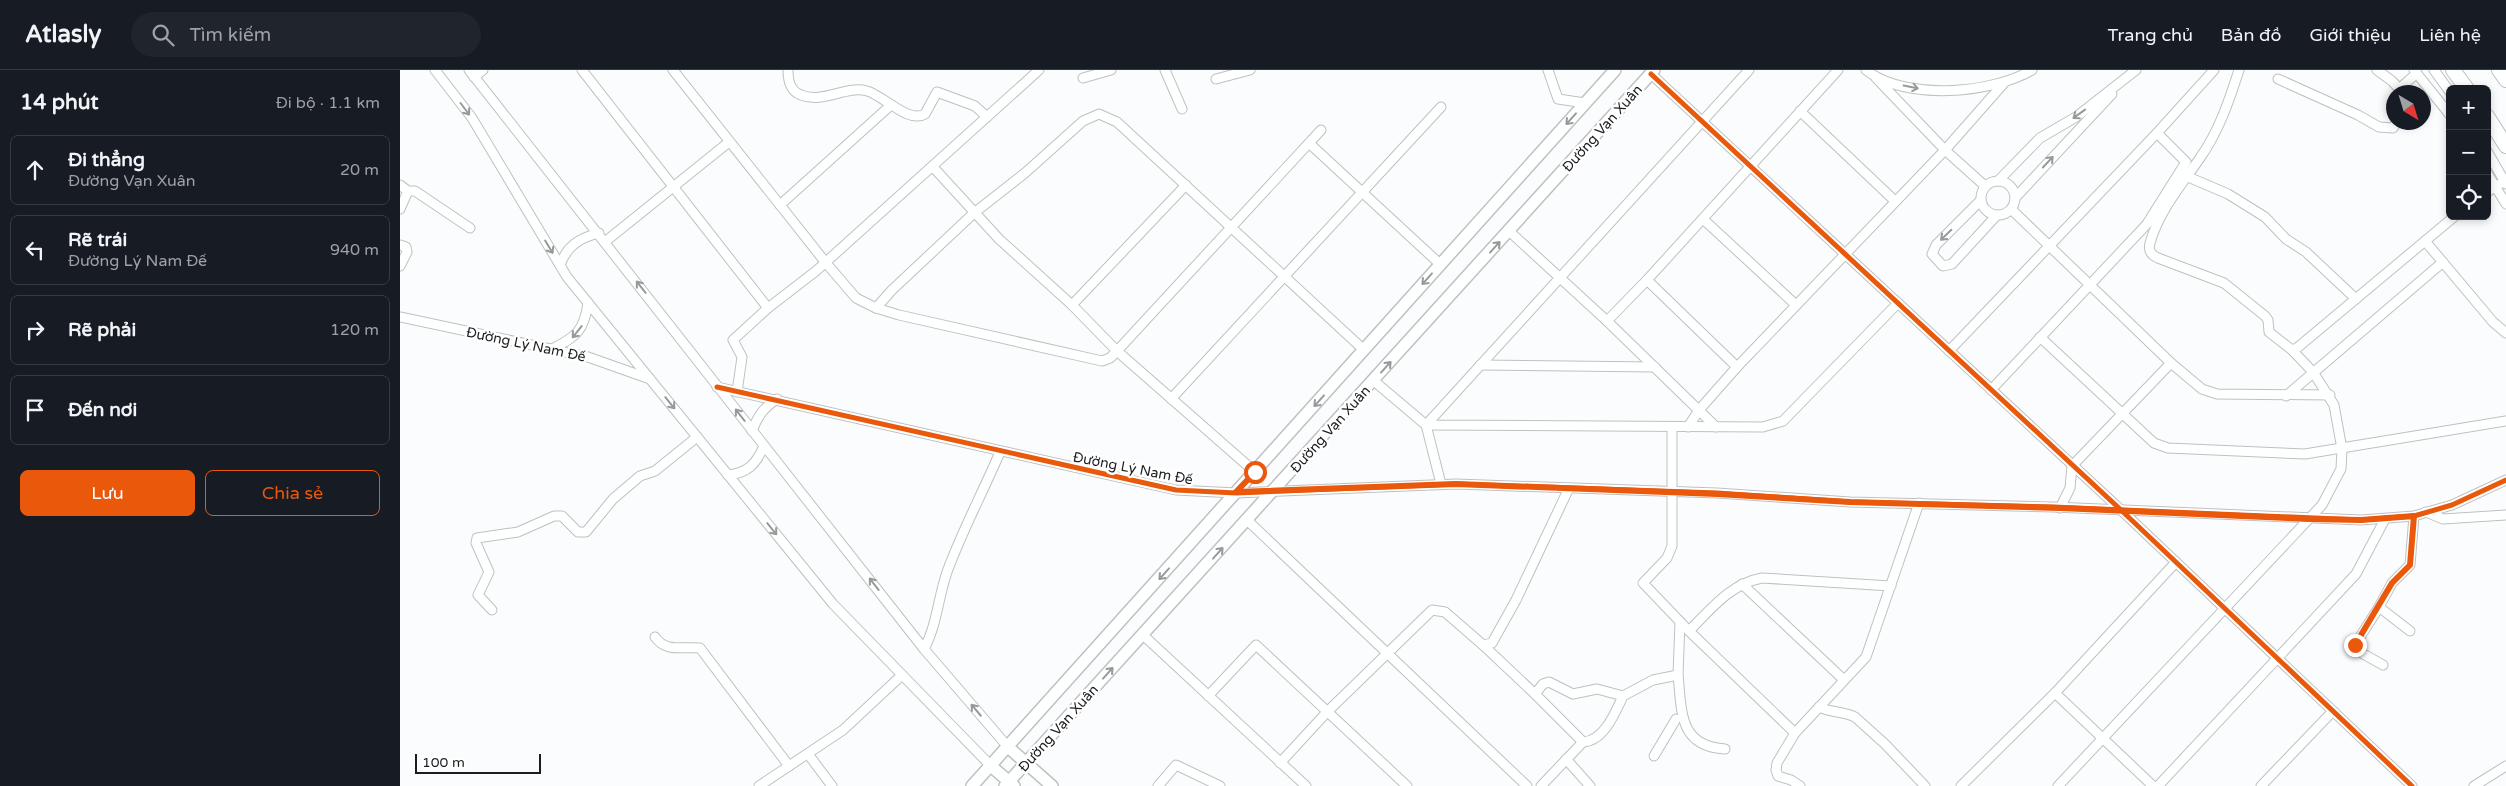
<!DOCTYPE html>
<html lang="vi">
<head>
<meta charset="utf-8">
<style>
  :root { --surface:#171b24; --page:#20242c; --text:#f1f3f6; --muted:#9ea1a6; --line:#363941; --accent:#ea580c }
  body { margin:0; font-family:"Varela Round",sans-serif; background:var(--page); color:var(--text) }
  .controls { position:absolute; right:15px; top:15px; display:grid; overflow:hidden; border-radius:8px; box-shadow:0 2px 8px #0003 }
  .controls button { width:45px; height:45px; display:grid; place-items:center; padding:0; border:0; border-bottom:1px solid var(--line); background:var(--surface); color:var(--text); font:25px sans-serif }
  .compass { position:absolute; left:1986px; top:15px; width:45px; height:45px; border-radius:50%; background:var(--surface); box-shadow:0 2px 8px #0003; rotate:142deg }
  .scale { position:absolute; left:15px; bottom:12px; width:126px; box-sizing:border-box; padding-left:5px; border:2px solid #1c1d1f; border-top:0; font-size:14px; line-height:18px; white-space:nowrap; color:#1c1d1f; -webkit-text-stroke:4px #fff; paint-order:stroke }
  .stop { position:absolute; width:15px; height:15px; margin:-11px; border:4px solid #ea580c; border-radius:50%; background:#fff }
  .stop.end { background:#ea580c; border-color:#fff; box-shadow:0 1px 5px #0008 }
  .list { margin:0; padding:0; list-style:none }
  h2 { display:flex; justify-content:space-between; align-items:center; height:65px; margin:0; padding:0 20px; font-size:21px }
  h2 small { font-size:16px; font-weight:400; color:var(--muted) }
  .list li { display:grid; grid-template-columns:32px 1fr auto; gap:15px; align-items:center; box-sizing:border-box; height:70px; margin:0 10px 10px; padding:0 10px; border:1px solid var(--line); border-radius:8px }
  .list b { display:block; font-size:19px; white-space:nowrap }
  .list p { margin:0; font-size:16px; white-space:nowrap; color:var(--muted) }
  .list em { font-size:16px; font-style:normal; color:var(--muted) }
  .actions { display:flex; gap:10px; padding:15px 20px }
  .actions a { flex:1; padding:11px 0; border:1px solid var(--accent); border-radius:8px; text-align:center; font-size:18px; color:var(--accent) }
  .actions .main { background:var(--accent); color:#fff }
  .icon { flex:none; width:28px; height:28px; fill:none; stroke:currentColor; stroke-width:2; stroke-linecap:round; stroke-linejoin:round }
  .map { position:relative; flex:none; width:2106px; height:716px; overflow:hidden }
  header { display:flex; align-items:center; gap:30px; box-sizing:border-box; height:70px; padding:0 25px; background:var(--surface); border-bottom:1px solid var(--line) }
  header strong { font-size:24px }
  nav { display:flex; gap:28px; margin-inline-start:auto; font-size:18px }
  .search { width:350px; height:45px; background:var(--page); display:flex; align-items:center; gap:12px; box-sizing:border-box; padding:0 18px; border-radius:28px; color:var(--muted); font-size:19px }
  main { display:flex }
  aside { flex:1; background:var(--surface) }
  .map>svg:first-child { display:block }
</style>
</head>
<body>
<header>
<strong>Atlasly</strong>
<div class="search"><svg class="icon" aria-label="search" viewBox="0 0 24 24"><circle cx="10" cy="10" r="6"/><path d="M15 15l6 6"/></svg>Tìm kiếm</div>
<nav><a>Trang chủ</a><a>Bản đồ</a><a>Giới thiệu</a><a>Liên hệ</a></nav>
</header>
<main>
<aside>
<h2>14 phút<small>Đi bộ · 1.1 km</small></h2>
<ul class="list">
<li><svg class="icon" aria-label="ahead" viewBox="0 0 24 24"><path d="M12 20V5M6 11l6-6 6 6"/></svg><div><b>Đi thẳng</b><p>Đường Vạn Xuân</p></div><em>20 m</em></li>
<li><svg class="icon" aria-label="left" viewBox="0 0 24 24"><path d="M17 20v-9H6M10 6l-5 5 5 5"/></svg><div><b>Rẽ trái</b><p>Đường Lý Nam Đế</p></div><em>940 m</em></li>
<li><svg class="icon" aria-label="right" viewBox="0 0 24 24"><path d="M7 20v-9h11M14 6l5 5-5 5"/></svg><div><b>Rẽ phải</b></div><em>120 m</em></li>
<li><svg class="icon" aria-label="arrive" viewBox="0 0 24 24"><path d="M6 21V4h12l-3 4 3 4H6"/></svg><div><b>Đến nơi</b></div></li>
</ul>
<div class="actions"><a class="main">Lưu</a><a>Chia sẻ</a></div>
</aside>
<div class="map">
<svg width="2106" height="716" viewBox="0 0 2106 716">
  <rect width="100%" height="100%" fill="#fbfcfe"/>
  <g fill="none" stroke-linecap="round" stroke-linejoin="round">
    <defs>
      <g id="minor">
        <path d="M35,0L72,48L167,207L433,534L591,696"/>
        <path d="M69,0L524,579L608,677"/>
        <path d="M182,0L368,238"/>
        <path d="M273,0L426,193L456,228L476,238L499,245L702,291L710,288L717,281L921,60"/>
        <path d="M388,0C388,11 390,21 401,25C423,34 446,15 467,21C483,25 508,54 525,44L537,22L575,36L587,47"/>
        <path d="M765,0L782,39"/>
        <path d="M1148,0L1158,29L1185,33"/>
        <path d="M1466,0C1505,31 1591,24 1632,0"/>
        <path d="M1839,0C1829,31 1819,61 1800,88C1782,114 1759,141 1750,173C1748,181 1751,185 1758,188L1824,213L1865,246L1868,250L1869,262L1892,280L1897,278L2055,146"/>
        <path d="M1977,0L1992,11L2002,22"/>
        <path d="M2014,0L2050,45"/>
        <path d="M2034,0L2050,22"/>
        <path d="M1251,4L1721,440L2012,716"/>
        <path d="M74,7L83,0"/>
        <path d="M683,8L711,0"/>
        <path d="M1476,8L1545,80L1585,116"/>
        <path d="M816,9L850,0"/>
        <path d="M1878,9L1958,45L1979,57L1993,58L1997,52"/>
        <path d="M1999,19L2017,3"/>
        <path d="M1400,41L1495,131"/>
        <path d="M910,74L1041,195"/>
        <path d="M2087,81L2106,114"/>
        <path d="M533,97L599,169L672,235L717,281L855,402"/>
        <path d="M2087,103L2106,134"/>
        <path d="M1786,106L1828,124L1865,147L1886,169L1906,182L1956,229"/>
        <circle cx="1598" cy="128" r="17"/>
        <path d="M1598,111L1640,68L1676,47L1736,0"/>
        <path d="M0,115L8,121H15L70,158"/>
        <path d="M2087,122L2100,114"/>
        <path d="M1615,128L1712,24"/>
        <path d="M1580,131L1536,175L1532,184L1543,196L1552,194L1597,145"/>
        <path d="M380,135L491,35"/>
        <path d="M0,139L8,121"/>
        <path d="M1611,139L1771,293L1802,319L1817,324L1930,325"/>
        <path d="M1303,149L1396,235"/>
        <path d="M1109,161L1207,251L1316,357"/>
        <path d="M206,171L329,72"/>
        <path d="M2025,171L2093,252L2106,263"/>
        <path d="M0,175L6,177L7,182L0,196"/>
        <path d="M160,195C167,176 179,168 199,163"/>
        <path d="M1247,210L1337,297"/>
        <path d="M672,235L786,115"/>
        <path d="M476,238L492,220L574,143L625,103L683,51L699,44L717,52L964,280"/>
        <path d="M0,247L188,287L250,309"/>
        <path d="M1207,251L1247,210L1438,0"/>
        <path d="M1640,267L1754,373L1768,378L1905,384L2106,351"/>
        <path d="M152,279C176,267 184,261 188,233"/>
        <path d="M1549,281L1757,63L1814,0"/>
        <path d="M1080,295L1255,297"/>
        <path d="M974,311L1026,355L1363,357L1383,351L1498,233"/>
        <path d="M317,317L776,420L836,423L1056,414L1317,423L1450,432L1653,437L1961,450L2014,446L2052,435L2106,410"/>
        <path d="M1591,320L1747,154L1786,92L1757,63"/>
        <path d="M337,322L342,287L333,270L368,238L416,201L639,0"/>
        <path d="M1886,326L2043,192"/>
        <path d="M771,329L1041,37"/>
        <path d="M1272,357V476L1267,488L1243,513L1289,561C1311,539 1330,514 1362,508L1491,516"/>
        <path d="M1288,357L1299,340L1337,297L1545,80L1604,13"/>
        <path d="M352,361C358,346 363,338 377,329"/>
        <path d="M328,405C348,403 356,394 364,376"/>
        <path d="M1041,414L1026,355L1349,0"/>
        <path d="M1660,438L1670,418L1672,396L1771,293"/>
        <path d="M2026,442L2043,449L2106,445"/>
        <path d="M847,450L1127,716"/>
        <path d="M1342,514L1444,610"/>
        <path d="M1979,537L1955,575L1958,581L1983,595"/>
        <path d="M92,540L78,525L89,502L76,473L77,468L118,462L154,446H162L178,462H186L213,429L240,406L255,401L297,367"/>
        <path d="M1289,561L1395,663"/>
        <path d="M2010,561L1979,537L1992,513L2010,495L2014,446"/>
        <path d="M743,565L906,716"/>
        <path d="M255,567C266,583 283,576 300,578L389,696"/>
        <path d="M1083,575L1135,624"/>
        <path d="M524,579C537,555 538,528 547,502C562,461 583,422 600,382"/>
        <path d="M1278,605C1282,643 1279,676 1325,679"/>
        <path d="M1655,623L1753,716"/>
        <path d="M808,626L856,575L1007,716"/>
        <path d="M1419,637C1431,643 1444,641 1455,647L1485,674L1525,716"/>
        <path d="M1183,672C1204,671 1215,643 1223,626"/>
        <path d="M408,684L432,716"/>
        <path d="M1254,686L1276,649"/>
        <path d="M1166,689L1190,716"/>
        <path d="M880,693L927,642L1032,540L1045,542L1083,575L1092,573L1116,530L1169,418"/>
        <path d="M359,716L443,660L502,605"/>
        <path d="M758,716L776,695L820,716"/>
        <path d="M1141,716L1183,672L1135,624L1143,614L1149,612L1173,624L1197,619L1223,626L1253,610L1278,605L1280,552"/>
        <path d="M1400,716L1391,710L1378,706L1376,700L1377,693L1395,663L1466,587L1519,433"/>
        <path d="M1561,716L1655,623L1776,492"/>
        <path d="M1658,716L1922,435L1941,399L1942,379L1934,335L1913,302L1892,280"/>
        <path d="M1758,716L1956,504L1985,449"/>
        <path d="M1861,716L1933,641"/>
        <path d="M2074,716L2106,696"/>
      </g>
      <g id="major">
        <path d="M608,677L652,716"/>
        <path d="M591,696L614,716"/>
        <path d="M572,716L1215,0"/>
        <path d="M605,716L1254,0"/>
      </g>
      <g id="highway">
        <path d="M2053,0L2067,19"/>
        <path d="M2099,0L2106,10"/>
        <path d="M2087,46L2106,76"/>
      </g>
    </defs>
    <use href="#minor" stroke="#c0c0c2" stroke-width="11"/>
    <use href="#major" stroke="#c0c0c2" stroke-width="14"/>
    <use href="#highway" stroke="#c0c0c2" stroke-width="16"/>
    <use href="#minor" stroke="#feffff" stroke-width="9"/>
    <use href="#major" stroke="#feffff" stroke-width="11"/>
    <use href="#highway" stroke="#feffff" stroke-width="14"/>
    <defs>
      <g id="cycleway">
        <path d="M1251,4L1721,440L2012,716"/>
        <path d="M317,317L776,420L836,423L1056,414L1317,423L1450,432L1653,437L1961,450L2014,446L2052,435L2106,410"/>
      </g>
    </defs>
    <use href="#cycleway" stroke="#fff" stroke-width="8"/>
    <use href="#cycleway" stroke="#e8590c" stroke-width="5"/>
  </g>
  <defs><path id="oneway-shaft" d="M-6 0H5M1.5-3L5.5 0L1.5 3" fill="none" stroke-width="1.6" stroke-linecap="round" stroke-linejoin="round" transform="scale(1.25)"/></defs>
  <g stroke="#98999a">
    <use href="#oneway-shaft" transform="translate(1511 17) rotate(11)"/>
    <use href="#oneway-shaft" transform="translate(65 39) rotate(53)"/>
    <use href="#oneway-shaft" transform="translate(1679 44) rotate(144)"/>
    <use href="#oneway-shaft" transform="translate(1171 49) rotate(132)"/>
    <use href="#oneway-shaft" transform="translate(1648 92) rotate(-47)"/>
    <use href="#oneway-shaft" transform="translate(1546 165) rotate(136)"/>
    <use href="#oneway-shaft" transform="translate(149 177) rotate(59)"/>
    <use href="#oneway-shaft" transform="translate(1095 177) rotate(-48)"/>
    <use href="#oneway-shaft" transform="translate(1027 209) rotate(132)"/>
    <use href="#oneway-shaft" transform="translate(241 217) rotate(-128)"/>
    <use href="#oneway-shaft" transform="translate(177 262) rotate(129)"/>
    <use href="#oneway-shaft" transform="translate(986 297) rotate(-48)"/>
    <use href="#oneway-shaft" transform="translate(919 331) rotate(132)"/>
    <use href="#oneway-shaft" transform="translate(270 333) rotate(51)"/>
    <use href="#oneway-shaft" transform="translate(340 345) rotate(-128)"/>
    <use href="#oneway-shaft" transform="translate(372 459) rotate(51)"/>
    <use href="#oneway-shaft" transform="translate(818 483) rotate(-48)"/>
    <use href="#oneway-shaft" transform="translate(764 504) rotate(132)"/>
    <use href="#oneway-shaft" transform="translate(474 514) rotate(-128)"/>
    <use href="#oneway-shaft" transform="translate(708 603) rotate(-48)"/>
    <use href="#oneway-shaft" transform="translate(576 640) rotate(-130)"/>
  </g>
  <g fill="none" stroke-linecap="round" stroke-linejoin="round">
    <path stroke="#ea580c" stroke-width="6" d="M855,402L836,422L1056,414L1317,424L1450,432L1660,438L1909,449L1961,450L2014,446L2010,495L1992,513L1955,575"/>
  </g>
  <g text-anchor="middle" stroke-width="5" stroke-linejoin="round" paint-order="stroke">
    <g font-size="14" fill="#1c1d1f" stroke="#fff">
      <text transform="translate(1202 58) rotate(-48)" y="5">Đường Vạn Xuân</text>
      <text transform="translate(126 274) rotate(12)" y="5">Đường Lý Nam Đế</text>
      <text transform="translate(930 359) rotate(-48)" y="5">Đường Vạn Xuân</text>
      <text transform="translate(733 398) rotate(11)" y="5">Đường Lý Nam Đế</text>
      <text transform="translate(658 658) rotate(-48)" y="5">Đường Vạn Xuân</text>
    </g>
  </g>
</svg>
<div class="controls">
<button>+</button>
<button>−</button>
<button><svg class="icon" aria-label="locate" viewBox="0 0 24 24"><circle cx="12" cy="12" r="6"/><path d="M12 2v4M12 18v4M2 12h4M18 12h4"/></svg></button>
</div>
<svg class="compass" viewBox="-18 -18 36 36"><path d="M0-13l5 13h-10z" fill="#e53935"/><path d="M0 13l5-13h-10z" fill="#9ea1a6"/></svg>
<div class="scale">100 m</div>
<div class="stop" style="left:855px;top:402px"></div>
<div class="stop end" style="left:1955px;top:575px"></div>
</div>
</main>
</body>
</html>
